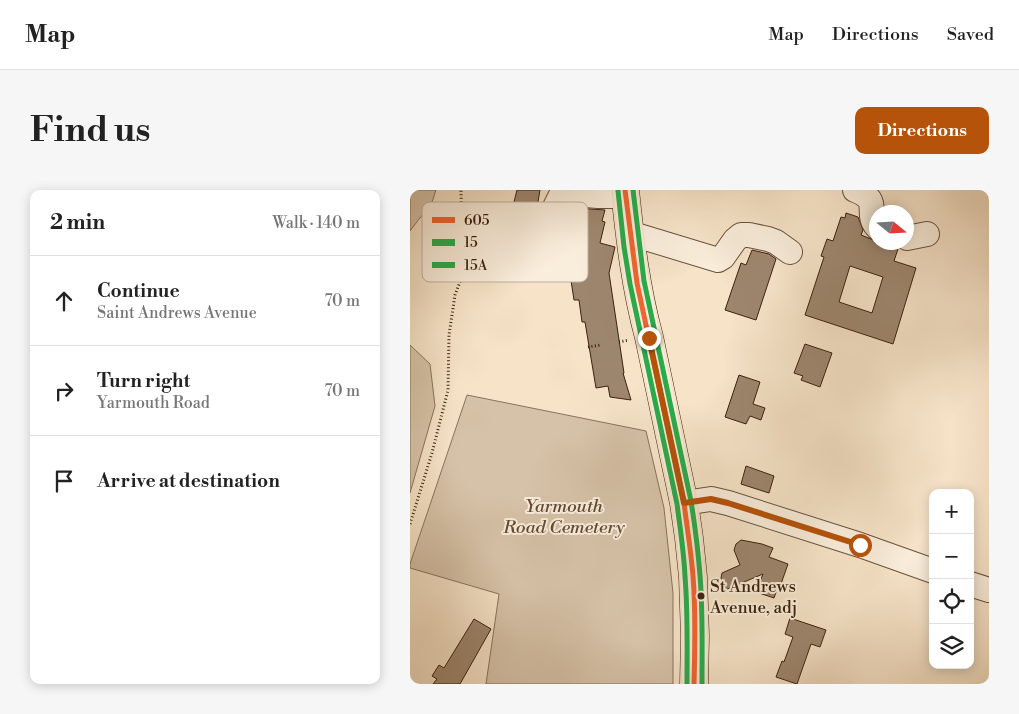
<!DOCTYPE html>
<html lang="en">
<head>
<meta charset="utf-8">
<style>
  :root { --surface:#fff; --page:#f6f6f6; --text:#222; --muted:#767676; --line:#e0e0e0; --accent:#b45309 }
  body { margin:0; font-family:"Libre Bodoni",serif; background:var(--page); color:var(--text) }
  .controls { position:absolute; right:15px; bottom:15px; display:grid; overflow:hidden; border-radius:10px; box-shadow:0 2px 12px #0003 }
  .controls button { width:45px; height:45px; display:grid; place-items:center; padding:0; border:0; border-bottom:1px solid var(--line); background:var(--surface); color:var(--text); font:25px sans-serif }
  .compass { position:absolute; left:459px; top:15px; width:45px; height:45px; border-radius:50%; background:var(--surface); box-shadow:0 2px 12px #0003; rotate:108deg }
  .stop { position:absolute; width:15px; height:15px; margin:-11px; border:4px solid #b45309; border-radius:50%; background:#fff }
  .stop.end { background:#b45309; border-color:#fff; box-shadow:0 1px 5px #0008 }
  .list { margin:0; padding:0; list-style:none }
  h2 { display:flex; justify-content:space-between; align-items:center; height:65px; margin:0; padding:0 20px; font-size:21px }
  h2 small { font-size:16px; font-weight:400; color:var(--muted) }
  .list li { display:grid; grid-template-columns:32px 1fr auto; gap:15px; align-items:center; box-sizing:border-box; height:90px; padding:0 20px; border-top:1px solid var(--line) }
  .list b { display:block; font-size:19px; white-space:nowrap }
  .list p { margin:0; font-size:16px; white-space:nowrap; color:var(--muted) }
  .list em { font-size:16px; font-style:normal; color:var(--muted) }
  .icon { flex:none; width:28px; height:28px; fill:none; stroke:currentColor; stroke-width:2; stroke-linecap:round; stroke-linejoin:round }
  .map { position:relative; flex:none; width:579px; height:494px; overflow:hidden; border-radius:10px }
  header { display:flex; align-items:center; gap:30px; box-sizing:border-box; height:70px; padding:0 25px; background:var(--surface); border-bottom:1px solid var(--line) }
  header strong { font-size:24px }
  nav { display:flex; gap:28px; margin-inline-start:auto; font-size:18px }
  .intro { display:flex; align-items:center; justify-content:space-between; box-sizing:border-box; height:120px; padding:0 30px }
  h1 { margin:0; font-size:35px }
  .button { padding:12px 22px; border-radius:10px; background:var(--accent); color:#fff; font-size:18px; font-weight:700 }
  main { display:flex; gap:30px; padding:0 30px }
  aside { flex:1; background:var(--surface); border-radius:10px; box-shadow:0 2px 12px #0003 }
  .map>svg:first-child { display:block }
</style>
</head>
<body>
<header>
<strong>Map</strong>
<nav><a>Map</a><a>Directions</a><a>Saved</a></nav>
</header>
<div class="intro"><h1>Find us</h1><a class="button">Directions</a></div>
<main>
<aside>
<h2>2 min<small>Walk · 140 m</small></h2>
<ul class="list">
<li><svg class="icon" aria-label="ahead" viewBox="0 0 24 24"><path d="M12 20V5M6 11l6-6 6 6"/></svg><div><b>Continue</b><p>Saint Andrews Avenue</p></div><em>70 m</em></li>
<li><svg class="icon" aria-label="right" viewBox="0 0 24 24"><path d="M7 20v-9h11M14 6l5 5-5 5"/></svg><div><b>Turn right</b><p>Yarmouth Road</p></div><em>70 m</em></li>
<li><svg class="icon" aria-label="arrive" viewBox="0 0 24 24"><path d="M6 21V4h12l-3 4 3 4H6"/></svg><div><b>Arrive at destination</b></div></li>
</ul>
</aside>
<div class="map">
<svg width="579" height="494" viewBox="0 0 579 494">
  <rect width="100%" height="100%" fill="#f6e3c8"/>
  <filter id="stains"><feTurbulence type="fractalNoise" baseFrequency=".004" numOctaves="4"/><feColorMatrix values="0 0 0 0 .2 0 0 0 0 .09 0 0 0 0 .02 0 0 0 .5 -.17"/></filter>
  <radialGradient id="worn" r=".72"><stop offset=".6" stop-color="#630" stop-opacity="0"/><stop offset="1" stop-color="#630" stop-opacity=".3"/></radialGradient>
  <g fill="#d6c2a8" stroke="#89725a">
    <path d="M0,0H26L22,12L0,41Z"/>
    <path d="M0,155L20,174L25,216L0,303Z"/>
    <path d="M57,205L236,241L254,318L263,403V494H76L89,404L0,378V374Z"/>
  </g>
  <g fill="#9d866e" stroke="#3c210d" fill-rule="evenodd">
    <path d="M107,0H130L124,35L160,42L166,18L195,20L192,31L195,32L190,53L205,57L199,83L214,183H213L221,210L200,207L198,196L186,198L175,132H172L169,110H164L158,71L106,59L111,37L103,36L108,13L104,12Z"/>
    <path d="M436,23L448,27L453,40L451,45L466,51V52H474L479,54L478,56L488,59L484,71L506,78L483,154L395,125L414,67L411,66L417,49L423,51L431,27L435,28ZM440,76L473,87L462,123L429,112Z"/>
    <path d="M342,60L359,64L366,69L346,130L315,120L331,73L336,75Z"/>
    <path d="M395,154L422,163L410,197L391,190L393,186L384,183Z"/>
    <path d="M329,185L350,192L343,214L355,218L351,230L340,226L336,234L315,227Z"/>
    <path d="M336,276L364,286L359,303L331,294Z"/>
    <path d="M331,350L352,354L363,358L359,367L378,374L371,394H369L364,408L346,402L353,384L315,400L311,388L312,383L330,375L324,360L326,354Z"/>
    <path d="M380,428L416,440L410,457L401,454L387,494L366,487L372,471L374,472L383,447L375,444Z"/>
    <path d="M64,429L81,439L50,494H23L27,489L22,486L29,475L34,478Z"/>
  </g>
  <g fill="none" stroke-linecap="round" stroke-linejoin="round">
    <defs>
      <g id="minor">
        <path d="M445,0C473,11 454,22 467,37"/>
        <path d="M141,25L152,3L188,6H216"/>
        <path d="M219,43L308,70L313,67L325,50L331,45H339L358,49L366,52L380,62"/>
        <path d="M497,48L517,44"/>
        <path d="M274,313L301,309L318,313L450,355L523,381"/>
        <path d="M560,394L579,400"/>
      </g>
      <path id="major" d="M215,0C220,50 226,99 239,147L274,313L279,348L283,387L285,446L284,494"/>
    </defs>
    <use href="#minor" stroke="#6a523c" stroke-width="26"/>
    <use href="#major" stroke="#3c210d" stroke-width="29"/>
    <g stroke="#3c210d" stroke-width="3" stroke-dasharray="1 2.5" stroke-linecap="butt">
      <path d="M209,152L219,150"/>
      <path d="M178,157L191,155"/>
      <path d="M0,334L22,263L38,200L39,145L45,105L53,84L51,0"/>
    </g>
    <use href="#minor" stroke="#f9eddb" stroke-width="24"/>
    <use href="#major" stroke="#f6e3c8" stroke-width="28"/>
    <defs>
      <path id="bus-1" d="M215,0L227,93L274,313C277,337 281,361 283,386C286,422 285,458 284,494"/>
      <path id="bus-2" d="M208,1L214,57L220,94L267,314C270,338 274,362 275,387C278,422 277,458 277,494"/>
      <path id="bus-3" d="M223,0L234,91L281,311C285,336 288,360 290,385C293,421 292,458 292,494"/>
    </defs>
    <use href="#bus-1" stroke="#f9eddb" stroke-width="9"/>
    <use href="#bus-2" stroke="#f9eddb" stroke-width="9"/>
    <use href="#bus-3" stroke="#f9eddb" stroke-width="9"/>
    <use href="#bus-1" stroke="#f2642f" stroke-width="5"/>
    <use href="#bus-2" stroke="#29ab4a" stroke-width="5"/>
    <use href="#bus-3" stroke="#29ab4a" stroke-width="5"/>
  </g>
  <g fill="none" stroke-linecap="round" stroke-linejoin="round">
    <path stroke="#b45309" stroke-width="6" d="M239,148L274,313L301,309L318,313L450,355"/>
  </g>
  <circle fill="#3c210d" stroke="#f9eddb" stroke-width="2" cx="291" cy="406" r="4.5"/>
  <g text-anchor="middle" stroke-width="4" stroke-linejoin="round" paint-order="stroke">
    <g font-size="17" fill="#3c210d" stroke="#f9eddb" text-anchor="start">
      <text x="300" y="402">St Andrews<tspan x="300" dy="21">Avenue, adj</tspan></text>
    </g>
    <g font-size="18" font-style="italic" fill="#624934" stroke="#f9eddb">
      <text x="154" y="322">Yarmouth<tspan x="154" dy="21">Road Cemetery</tspan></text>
    </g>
  </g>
  <rect x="12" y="12" width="166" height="80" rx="8" fill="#f9eddb" stroke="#c0b09d" stroke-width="1"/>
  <rect x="22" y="27" width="23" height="6" fill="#f2642f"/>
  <rect x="22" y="49" width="23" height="7" fill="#29ab4a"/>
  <rect x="22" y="72" width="23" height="6" fill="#29ab4a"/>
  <g font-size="14" fill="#3c210d">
    <text x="54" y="35">605</text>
    <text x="54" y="57">15</text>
    <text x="54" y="80">15A</text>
  </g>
  <rect width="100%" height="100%" filter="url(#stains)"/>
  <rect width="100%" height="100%" fill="url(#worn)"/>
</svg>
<div class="controls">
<button>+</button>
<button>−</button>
<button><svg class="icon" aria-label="locate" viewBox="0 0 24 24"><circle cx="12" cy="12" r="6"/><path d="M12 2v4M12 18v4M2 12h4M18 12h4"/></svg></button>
<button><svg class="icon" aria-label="layers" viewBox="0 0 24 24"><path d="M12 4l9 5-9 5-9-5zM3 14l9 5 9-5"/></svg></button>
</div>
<svg class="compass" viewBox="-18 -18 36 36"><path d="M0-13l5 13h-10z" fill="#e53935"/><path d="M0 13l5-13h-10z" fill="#767676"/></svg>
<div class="stop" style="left:450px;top:355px"></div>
<div class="stop end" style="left:239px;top:148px"></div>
</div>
</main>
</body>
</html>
